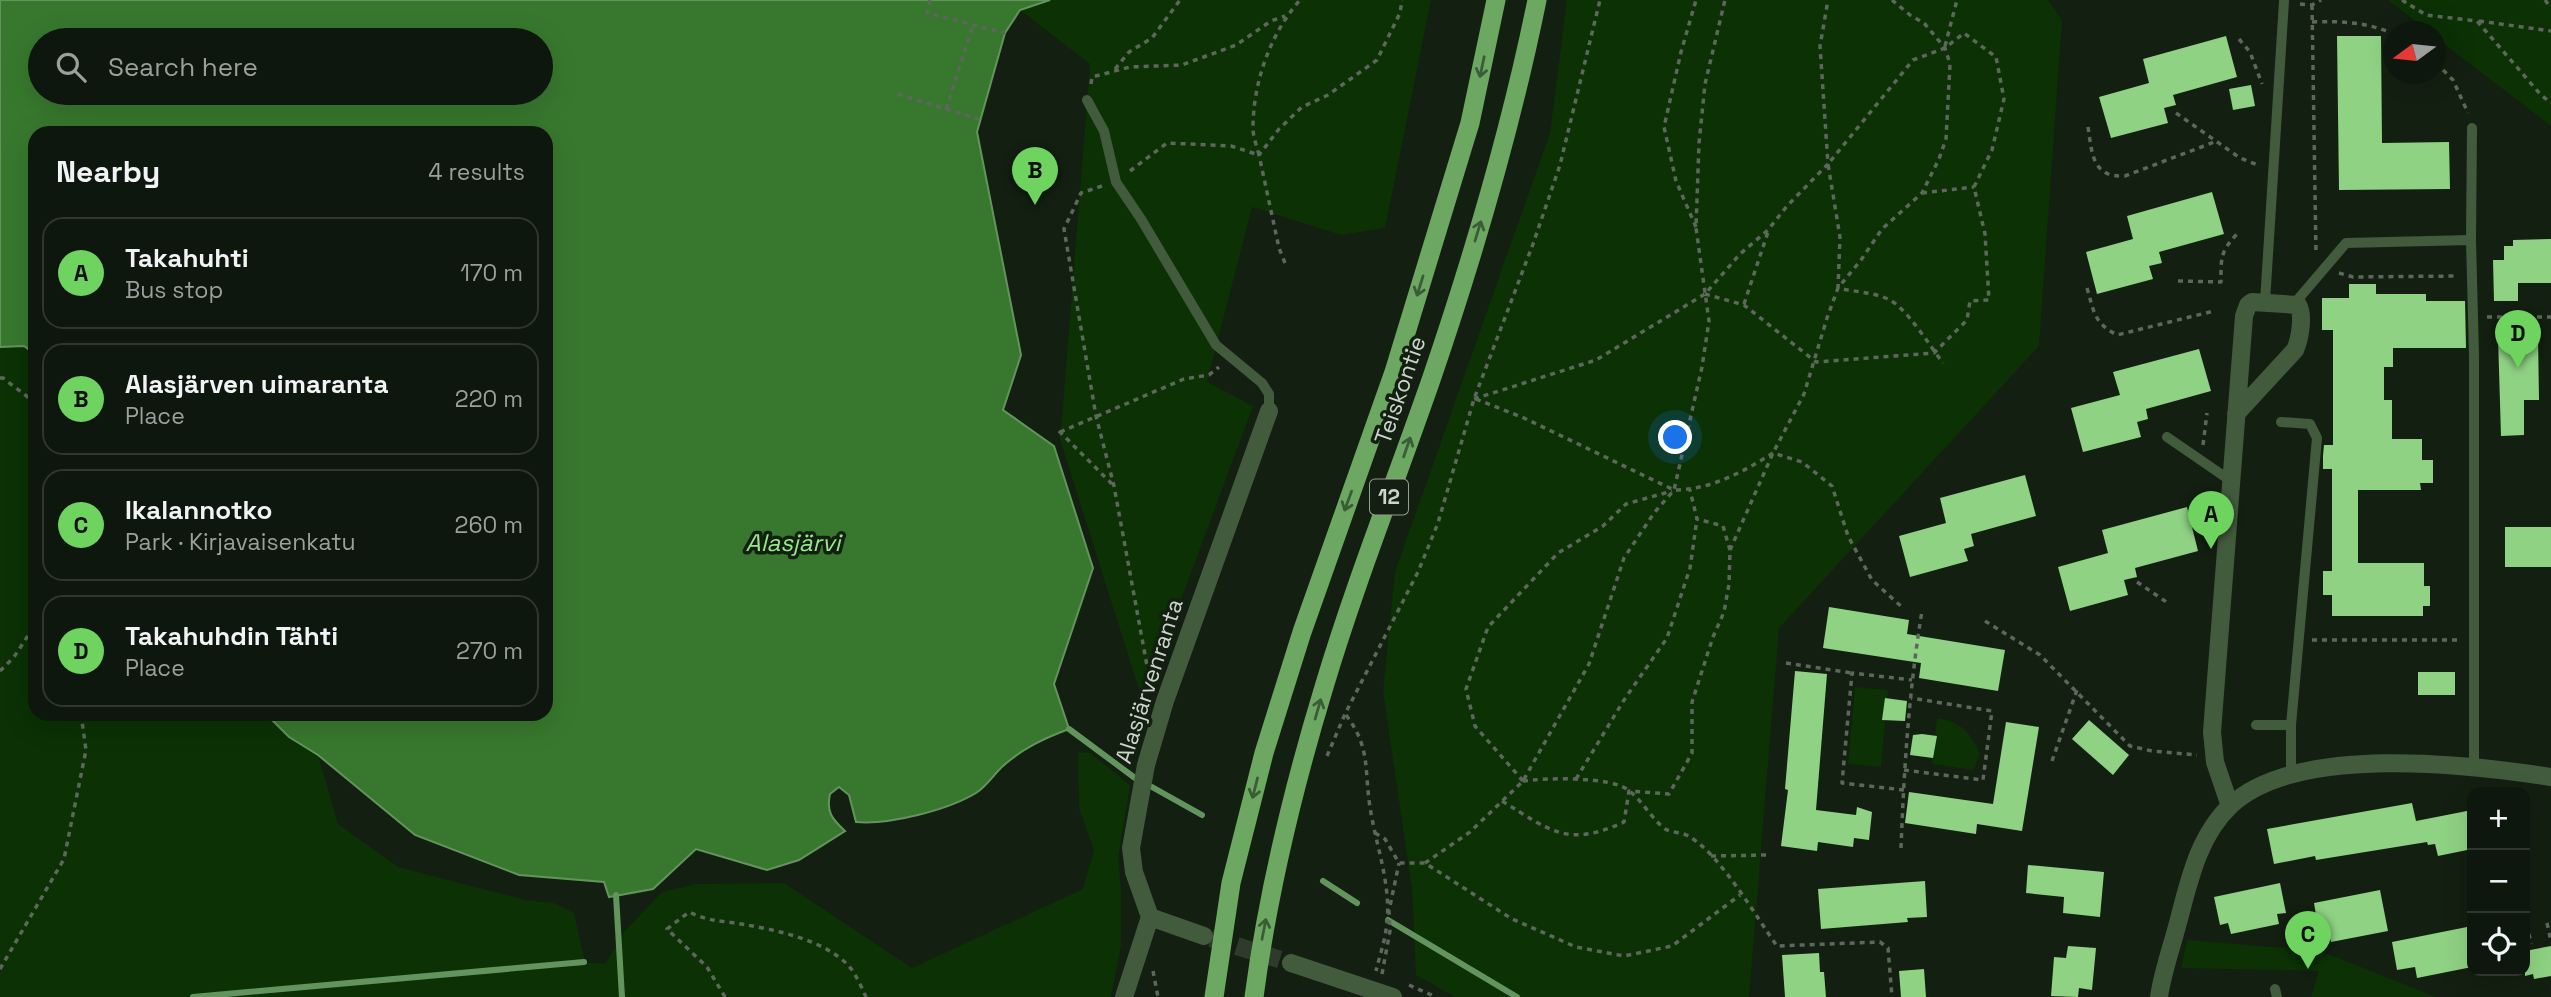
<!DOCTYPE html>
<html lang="en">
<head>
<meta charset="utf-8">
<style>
  :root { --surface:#0e170d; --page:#1c241b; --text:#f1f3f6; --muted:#9b9f9d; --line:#2e362e; --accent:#6fd35f }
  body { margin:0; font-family:"Space Grotesk",sans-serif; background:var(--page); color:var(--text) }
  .controls { position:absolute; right:21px; bottom:21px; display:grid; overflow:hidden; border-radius:14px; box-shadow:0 7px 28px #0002 }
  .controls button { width:63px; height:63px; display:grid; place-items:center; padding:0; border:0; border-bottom:2px solid var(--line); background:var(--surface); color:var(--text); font:35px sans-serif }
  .compass { position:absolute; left:2383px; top:21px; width:63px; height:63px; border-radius:50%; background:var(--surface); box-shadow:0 7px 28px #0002; rotate:255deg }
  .you { position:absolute; left:1676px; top:438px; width:24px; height:24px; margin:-18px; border:5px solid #fff; border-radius:50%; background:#1a73e8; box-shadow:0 0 0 10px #1a73e833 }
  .badge { display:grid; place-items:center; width:46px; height:46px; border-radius:50%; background:var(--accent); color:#111; font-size:23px; font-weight:700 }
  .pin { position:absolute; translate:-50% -58px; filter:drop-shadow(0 2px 4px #0008) }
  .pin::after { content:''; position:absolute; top:37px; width:24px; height:21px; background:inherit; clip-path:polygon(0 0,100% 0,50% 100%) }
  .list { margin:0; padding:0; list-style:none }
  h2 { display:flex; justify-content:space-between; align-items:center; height:91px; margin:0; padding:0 28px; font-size:30px }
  h2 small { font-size:23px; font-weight:400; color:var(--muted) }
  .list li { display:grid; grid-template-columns:46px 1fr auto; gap:21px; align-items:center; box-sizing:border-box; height:112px; margin:0 14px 14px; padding:0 14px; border:2px solid var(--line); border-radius:21px }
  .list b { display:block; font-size:26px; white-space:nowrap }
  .list p { margin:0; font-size:23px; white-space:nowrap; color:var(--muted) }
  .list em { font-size:23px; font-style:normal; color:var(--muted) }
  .icon { flex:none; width:38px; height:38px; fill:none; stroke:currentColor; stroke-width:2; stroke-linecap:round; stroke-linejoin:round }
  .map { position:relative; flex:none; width:2551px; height:997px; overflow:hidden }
  .search { position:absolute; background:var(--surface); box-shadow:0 7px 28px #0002; left:28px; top:28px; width:525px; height:77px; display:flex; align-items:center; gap:18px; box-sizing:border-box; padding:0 24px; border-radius:38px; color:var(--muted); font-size:26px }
  .panel { position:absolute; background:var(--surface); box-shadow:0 7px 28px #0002; left:28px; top:126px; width:525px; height:595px; border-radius:21px }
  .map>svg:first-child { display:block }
</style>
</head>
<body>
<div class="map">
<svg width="2551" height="997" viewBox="0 0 2551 997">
  <rect width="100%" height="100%" fill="#131f11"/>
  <g fill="#0b3105">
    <path d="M1050,0H1431L1385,228L1341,235L1252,207L1207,382L1253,406L1143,702L1057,430L1061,431L1090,64L1020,10Z"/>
    <path d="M1567,0H2048L2062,20L2039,346L1779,628L1749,997H1455L1416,975L1412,889L1383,691L1395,572L1550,133Z"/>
    <path d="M2388,0H2551V126L2436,38V32L2428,31Z"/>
    <path d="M24,346L35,354V714H267L291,739L318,755L338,824L398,867L525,900L554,903L574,913L585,962L605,964L625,931L662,892L696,884L784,883L912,968L1083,889L1094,850L1079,808L1078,752L1090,753L1130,785L1118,859L1121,890V945L1111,997H0V347Z"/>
    <path d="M1855,687L1888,690L1881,767L1848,764Z"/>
    <path d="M1937,718C1962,722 1971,733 1980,755L1973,770L1932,764Z"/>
    <path d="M2187,940L2321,951L2436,997H2311L2319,971L2181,968Z"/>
  </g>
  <path fill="#38782e" stroke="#64945d" stroke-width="2" fill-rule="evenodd" d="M0,0H1050L1020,10L1005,33L977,132L1021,355L1003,410L1054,446L1093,568L1054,684L1069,729C1045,738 1023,748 1003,766C994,774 987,786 976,793C948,810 889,825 856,822L849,795L839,787L830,794C826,812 832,819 845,831L799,860L767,870L696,849L653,889L609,897L604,882L519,875L415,835L318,755L289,737L266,714H546V133H35V354L24,346L0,347ZM40,40H541V93H40Z"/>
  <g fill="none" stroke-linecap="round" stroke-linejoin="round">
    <g stroke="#64945d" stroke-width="6">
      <path d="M1069,729L1135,778"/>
      <path d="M1152,787L1202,815"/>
      <path d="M1323,881L1357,903"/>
      <path d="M616,895L622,997"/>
      <path d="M1388,920L1517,997"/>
      <path d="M193,997L584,962"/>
    </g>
  </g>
  <g fill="#8fd284">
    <path d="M2226,36L2237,77L2173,95L2176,105L2164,108L2168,123L2111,138L2099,97L2149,83L2143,59Z"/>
    <path d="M2337,36H2381L2382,143L2449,142L2450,189L2339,190Z"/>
    <path d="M2251,85L2255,106L2233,110L2229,89Z"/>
    <path d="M2212,192L2224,234L2159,252L2162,263L2149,266L2153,279L2097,294L2086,252L2133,239L2127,216Z"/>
    <path d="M2551,239V283H2518V301H2494L2493,260H2504V246H2513V240Z"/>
    <path d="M2349,284H2376V294H2426V301H2465L2466,348H2393V367H2384V400H2392V439H2422V460H2433V483H2420L2421,490H2358V563H2424V586H2430V606H2423V616H2332V595H2323V571H2332V469H2323V456L2324,445H2333V330H2322V298H2349Z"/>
    <path d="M2538,336L2539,400H2524V435L2501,436L2498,337Z"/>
    <path d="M2199,349L2211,391L2146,409L2148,419L2137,422L2141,437L2083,452L2071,408L2120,395L2113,372Z"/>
    <path d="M2025,475L2036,516L1971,534L1974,546L1964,549L1968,561L1910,577L1899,536L1946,523L1940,498Z"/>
    <path d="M2187,507L2198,551L2135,568L2137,577L2124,580L2128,595L2070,611L2058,567L2108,553L2102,530Z"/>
    <rect x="2505" y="527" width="46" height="40"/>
    <path d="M1829,607L1909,620L1907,634L2005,650L1998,691L1919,678L1921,663L1823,648Z"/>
    <path d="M1795,671L1827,674L1816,810L1856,815L1857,807L1872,812L1869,840L1854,838L1853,847L1818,842L1817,851L1781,846L1788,790L1785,789Z"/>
    <rect x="2418" y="672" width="37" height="23"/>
    <path d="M1885,698L1907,701L1905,721L1882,720Z"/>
    <path d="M2089,720L2129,755L2113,775L2072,739Z"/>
    <path d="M2006,722L2039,727L2022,831L1977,824L1976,834L1905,823L1909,792L1993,804Z"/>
    <path d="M1922,734L1937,736L1933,758L1910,755L1913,735Z"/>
    <path d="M2412,803L2416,821L2472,810V849L2438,856L2435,844L2428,845L2427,842L2316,860L2315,856L2274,864L2267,829Z"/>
    <path d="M2028,865L2104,872L2100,917L2063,913L2064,897L2026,893Z"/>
    <path d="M1925,881L1927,917L1907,918L1908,922L1821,929L1818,889Z"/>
    <path d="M2280,883L2286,913L2277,914L2279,924L2231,934L2228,923L2220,925L2214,897Z"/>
    <path d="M2380,890L2388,931L2331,942L2328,931L2319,933L2314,903Z"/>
    <path d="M2472,926V967L2417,978L2415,967L2397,970L2392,942Z"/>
    <path d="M2068,946L2096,948L2092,990L2079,988L2078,997L2051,996L2054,957L2066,958Z"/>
    <path d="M2551,946V976L2534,979L2533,974L2525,976V951Z"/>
    <path d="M1819,953L1820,972H1824L1826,997H1785L1782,955Z"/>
    <path d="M1924,969L1926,997H1901L1899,971Z"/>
  </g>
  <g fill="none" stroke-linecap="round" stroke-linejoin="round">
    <path stroke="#2f3a2d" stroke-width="18" stroke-dasharray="18 9" stroke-linecap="butt" d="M1211,938L1291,963"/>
    <g stroke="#5d675b" stroke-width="3.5" stroke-dasharray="5 5" stroke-linecap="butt">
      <path d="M930,0L927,13L1005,33"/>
      <path d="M2402,0L2426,15L2477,21L2541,95L2551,103"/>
      <path d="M2545,0L2551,8"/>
      <path d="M2300,4L2312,5L2321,0"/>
      <path d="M2312,5L2316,255"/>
      <path d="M2479,21L2551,31"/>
      <path d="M2312,22C2342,21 2366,22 2394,34"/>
      <path d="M2239,39L2250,52L2262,84"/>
      <path d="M1945,46L1957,0"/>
      <path d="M2436,63L2453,80L2468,113"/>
      <path d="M1115,69L1129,52L1152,38L1180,0"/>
      <path d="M1091,84L1092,77L1130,67L1182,65L1236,45L1271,21L1285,16"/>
      <path d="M898,94L981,120"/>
      <path d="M946,109L973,26"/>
      <path d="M2176,113L2240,158L2258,165"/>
      <path d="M2088,127C2092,153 2092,178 2125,176L2217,141"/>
      <path d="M1130,171L1167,143L1231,146L1259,155C1257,147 1253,137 1253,128C1253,83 1270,34 1300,0"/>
      <path d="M1102,186L1081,193L1064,229L1096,416L1114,486L1148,671L1152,678"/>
      <path d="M1922,193L1974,187"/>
      <path d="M1696,227L1676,181L1664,127L1681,52L1696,0"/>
      <path d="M1285,263L1279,248L1259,155L1279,129L1302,107L1328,95L1377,60L1400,13L1402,0"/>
      <path d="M2339,273L2353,277L2457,276"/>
      <path d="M2178,281L2221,282C2221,258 2220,252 2237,234"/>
      <path d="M2087,288C2094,312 2094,323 2117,335L2214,311"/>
      <path d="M1705,294L1744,305L1816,362L1934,353L1967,320L1970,301L1989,300L1985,234L1974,187L1992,150L2004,99L1996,57L1964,33L1945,48L1913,60L1828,164L1840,237L1838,288C1855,292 1872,292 1888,299C1907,308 1929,345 1943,363"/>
      <path d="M1744,304L1768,232"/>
      <path d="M2487,317H2551"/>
      <path d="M0,378H3L29,398L35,406"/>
      <path d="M1474,399L1596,360L1705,294L1740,254L1768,230L1787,206L1828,164L1820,46L1828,0"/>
      <path d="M1476,399L1524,418L1674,490C1710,490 1743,472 1773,453L1802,462L1832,486L1848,536L1872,580L1903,608"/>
      <path d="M1059,431L1113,485"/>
      <path d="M1060,432L1184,379L1209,375L1219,367"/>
      <path d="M2203,445L2207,413"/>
      <path d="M1730,550L1773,453L1804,394L1827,318L1838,288L1861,260L1882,229L1922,193L1939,159L1946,139L1950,64L1945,48L1924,23L1910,15L1892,0"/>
      <path d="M2137,582L2168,603"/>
      <path d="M1985,621L2040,655L2130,746L2152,751L2197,755"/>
      <path d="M2312,640H2459"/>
      <path d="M1786,663L1852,673"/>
      <path d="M0,671L14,657L35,625"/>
      <path d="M1346,715C1371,748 1364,769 1370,807C1376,847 1393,888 1386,930C1384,944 1379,958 1376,971"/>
      <path d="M1327,756L1345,714L1418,572L1438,523L1474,399L1533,244L1560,165L1600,0"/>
      <path d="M2052,761L2077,690"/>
      <path d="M1904,770L1983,780L1992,711L1911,698"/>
      <path d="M1576,779L1624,700L1667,638L1690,568L1697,519"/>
      <path d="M1523,781C1545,778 1610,776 1628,790C1642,800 1651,818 1665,829C1672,833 1683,832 1690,837C1721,856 1755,915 1777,946L1880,942L1888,948L1892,997"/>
      <path d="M1523,781L1475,726L1466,689L1488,627L1558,553L1603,526L1626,504L1672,491"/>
      <path d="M1904,790L1842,783L1852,673L1912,680"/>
      <path d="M1502,801C1551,831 1567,848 1624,822L1629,791L1669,794L1692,753V702L1713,637L1724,612L1729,584L1730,550L1723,526L1697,519L1690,490"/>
      <path d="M1375,833L1385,839L1399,863H1425L1512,919L1576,947L1624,956L1672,946L1740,895"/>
      <path d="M1901,848C1904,769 1909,689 1922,611"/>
      <path d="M1711,856L1768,855"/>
      <path d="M1425,863L1470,832L1523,781L1589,664L1624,558L1654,513L1674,490L1702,367L1709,321L1696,228L1699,143L1705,84L1725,0"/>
      <path d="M2547,923L2551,941"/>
      <path d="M2527,924L2531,944"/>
      <path d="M0,969L64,859L86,750L81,714"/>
      <path d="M1153,971L1158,997"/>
      <path d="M1382,974L1390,931L1389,911L1399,863"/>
      <path d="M1409,985L1436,997"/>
      <path d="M725,997L707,967L667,929L689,912C711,922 718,920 741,924C776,930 821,939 847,964C855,972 861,986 866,997"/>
    </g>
    <g stroke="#425b3d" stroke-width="10">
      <path d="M1087,100L1104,131L1116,182L1141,219L1216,345L1262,383L1269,394V411"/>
      <path d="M2471,240L2472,128"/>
      <path d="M2265,302L2284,1"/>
      <path d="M2294,304L2346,243L2471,240L2474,356V768"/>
      <path d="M2281,422L2310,424L2317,438L2291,725V776"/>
      <path d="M2167,437L2231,481"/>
      <path d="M2256,725H2291"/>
      <path d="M2275,989L2277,997"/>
    </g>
    <g stroke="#425b3d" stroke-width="18">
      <path d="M2230,806L2215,762L2212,732L2244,316L2248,305L2252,302L2298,305C2304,315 2300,339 2295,350L2236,414"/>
      <path d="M1204,936L1150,917L1134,872L1131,848L1146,765L1165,701L1269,411"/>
      <path d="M1291,963L1393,997"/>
      <path d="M1124,997L1150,917"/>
      <path d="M2159,997C2162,975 2170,952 2176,930C2188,887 2196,838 2231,805C2297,744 2468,764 2551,777"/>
    </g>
    <g stroke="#6da863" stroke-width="19">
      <path d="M1214,997L1231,883L1264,753L1302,632L1394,372L1470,123L1496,0"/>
      <path d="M1254,997C1268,892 1293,789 1324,687C1355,583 1396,481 1432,377C1474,254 1511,128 1537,0"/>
    </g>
  </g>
  <defs><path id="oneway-shaft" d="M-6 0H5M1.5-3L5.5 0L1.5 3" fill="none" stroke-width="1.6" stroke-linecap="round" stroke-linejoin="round" transform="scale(1.75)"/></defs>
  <g stroke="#3b5d36">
    <use href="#oneway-shaft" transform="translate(1482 67) rotate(102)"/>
    <use href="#oneway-shaft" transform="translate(1478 231) rotate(-73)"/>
    <use href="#oneway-shaft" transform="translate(1420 286) rotate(107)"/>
    <use href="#oneway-shaft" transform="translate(1407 447) rotate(-71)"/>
    <use href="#oneway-shaft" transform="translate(1348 501) rotate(110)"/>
    <use href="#oneway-shaft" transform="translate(1318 709) rotate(-74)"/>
    <use href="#oneway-shaft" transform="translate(1255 788) rotate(104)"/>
    <use href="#oneway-shaft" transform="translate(1264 929) rotate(-79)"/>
  </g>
  <g text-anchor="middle" stroke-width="7" stroke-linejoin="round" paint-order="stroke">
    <rect fill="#131f11" stroke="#949e93" stroke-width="2" x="1370" y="479.5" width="38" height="35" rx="5"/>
    <g font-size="21" font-weight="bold" fill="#ccd4cb">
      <text x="1389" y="504">12</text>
    </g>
    <g font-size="23" fill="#ccd4cb" stroke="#131f11">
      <text transform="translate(1400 390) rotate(-71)" y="8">Teiskontie</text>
      <text transform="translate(1149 681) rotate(-72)" y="8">Alasjärvenranta</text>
    </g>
    <g font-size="24" font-style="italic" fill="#95ea87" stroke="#131f11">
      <text x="793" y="551">Alasjärvi</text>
    </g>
  </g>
</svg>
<div class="controls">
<button>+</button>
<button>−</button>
<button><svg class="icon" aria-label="locate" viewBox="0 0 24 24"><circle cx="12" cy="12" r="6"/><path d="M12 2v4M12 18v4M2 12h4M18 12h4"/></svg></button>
</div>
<svg class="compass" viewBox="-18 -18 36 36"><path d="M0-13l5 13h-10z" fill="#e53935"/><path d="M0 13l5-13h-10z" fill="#9b9f9d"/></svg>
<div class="you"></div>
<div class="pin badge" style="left:2211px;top:549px">A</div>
<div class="pin badge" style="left:1035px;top:205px">B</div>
<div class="pin badge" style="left:2308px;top:969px">C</div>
<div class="pin badge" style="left:2518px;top:368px">D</div>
<div class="search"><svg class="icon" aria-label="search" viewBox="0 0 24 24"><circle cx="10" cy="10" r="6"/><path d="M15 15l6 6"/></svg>Search here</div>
<section class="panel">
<h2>Nearby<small>4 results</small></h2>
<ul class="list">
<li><span class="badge">A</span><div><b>Takahuhti</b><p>Bus stop</p></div><em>170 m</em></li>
<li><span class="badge">B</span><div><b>Alasjärven uimaranta</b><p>Place</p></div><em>220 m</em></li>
<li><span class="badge">C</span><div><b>Ikalannotko</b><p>Park · Kirjavaisenkatu</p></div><em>260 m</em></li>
<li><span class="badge">D</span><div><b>Takahuhdin Tähti</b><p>Place</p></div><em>270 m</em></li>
</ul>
</section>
</div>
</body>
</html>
